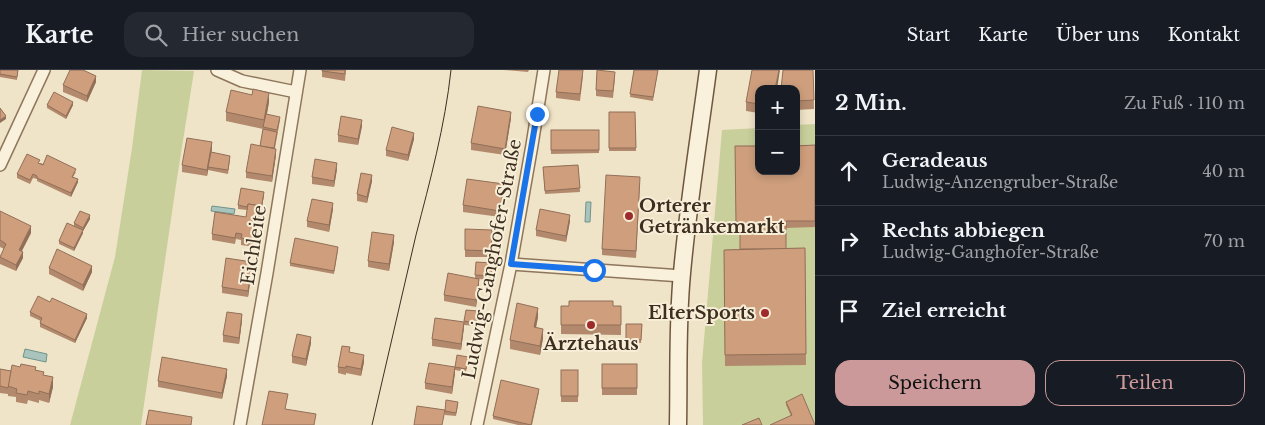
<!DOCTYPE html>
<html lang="de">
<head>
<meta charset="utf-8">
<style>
  :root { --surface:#171b24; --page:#242831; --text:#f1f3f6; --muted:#9ea1a6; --line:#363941; --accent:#cc999b }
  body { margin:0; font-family:"Libre Baskerville",serif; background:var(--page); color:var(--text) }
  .controls { position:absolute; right:15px; top:15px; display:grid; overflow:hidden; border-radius:10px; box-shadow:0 2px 8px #0003 }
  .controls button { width:45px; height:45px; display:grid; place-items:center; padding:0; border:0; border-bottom:1px solid var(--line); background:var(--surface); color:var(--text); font:25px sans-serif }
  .stop { position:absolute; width:15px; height:15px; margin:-11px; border:4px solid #1a73e8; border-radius:50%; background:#fff }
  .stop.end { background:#1a73e8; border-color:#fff; box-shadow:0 1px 5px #0008 }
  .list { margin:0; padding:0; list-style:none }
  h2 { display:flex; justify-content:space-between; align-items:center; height:65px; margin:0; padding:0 20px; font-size:21px }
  h2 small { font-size:16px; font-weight:400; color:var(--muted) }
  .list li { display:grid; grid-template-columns:32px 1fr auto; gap:15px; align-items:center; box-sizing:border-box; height:70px; padding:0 20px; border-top:1px solid var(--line) }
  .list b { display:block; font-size:19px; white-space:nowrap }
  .list p { margin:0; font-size:16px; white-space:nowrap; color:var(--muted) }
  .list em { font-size:16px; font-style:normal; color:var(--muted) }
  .actions { display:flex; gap:10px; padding:15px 20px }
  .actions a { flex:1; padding:11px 0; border:1px solid var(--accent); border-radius:15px; text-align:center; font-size:18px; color:var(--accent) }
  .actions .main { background:var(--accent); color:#111 }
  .icon { flex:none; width:28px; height:28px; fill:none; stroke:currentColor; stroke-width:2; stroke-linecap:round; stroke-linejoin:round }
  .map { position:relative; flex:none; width:815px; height:355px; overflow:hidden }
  header { display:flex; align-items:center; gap:30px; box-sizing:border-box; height:70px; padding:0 25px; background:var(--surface); border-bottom:1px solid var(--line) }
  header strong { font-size:24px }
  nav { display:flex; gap:28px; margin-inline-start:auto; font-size:18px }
  .search { width:350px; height:45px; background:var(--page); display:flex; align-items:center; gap:12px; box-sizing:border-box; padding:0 18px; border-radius:15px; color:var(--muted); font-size:19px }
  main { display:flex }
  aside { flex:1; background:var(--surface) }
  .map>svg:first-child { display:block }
</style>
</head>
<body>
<header>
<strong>Karte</strong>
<div class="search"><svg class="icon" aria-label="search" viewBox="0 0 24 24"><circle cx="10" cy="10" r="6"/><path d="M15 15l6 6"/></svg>Hier suchen</div>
<nav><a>Start</a><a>Karte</a><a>Über uns</a><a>Kontakt</a></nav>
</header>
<main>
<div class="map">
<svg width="815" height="355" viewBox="0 0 815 355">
  <rect width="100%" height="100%" fill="#f0e4c8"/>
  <g fill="#c9cf9b">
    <path d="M142,0L194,1L176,115L141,355H70L115,187L132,78Z"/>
    <path d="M815,54V355H703L702,293L722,60L759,58V101H796V55Z"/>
  </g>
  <g fill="#a9c4bc" stroke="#6f938a">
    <path d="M586,132H591L590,152H585Z"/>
    <path d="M212,136L235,139L234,144L211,141Z"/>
    <path d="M25,279L47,284L46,292L23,287Z"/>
  </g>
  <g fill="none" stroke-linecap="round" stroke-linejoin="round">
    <defs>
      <g id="street">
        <path d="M217,0L242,11L296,22"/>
        <path d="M0,95L44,0"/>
        <path d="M511,194L682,206"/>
        <path d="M240,355L267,203L300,0"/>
        <path d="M477,355L511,194L532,75L544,0"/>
      </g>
      <path id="secondary" d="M678,355C679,305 677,254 682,203C688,135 699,68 708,0"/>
    </defs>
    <use href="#street" stroke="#8d765c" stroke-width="14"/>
    <use href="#secondary" stroke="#6f573f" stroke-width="19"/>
    <use href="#street" stroke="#faf1dc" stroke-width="11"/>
    <use href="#secondary" stroke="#faf1dc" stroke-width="16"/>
    <path stroke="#3d2e20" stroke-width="1" d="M372,355C387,292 401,228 416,165C430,111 445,56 451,0"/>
  </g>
  <g fill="#b2896c">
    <path d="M0,0H18L17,10L0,7Z"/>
    <path d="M322,0H346L345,11L322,7Z"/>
    <path d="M504,0H529L528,2Z"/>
    <path d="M634,0H658L653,31L630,27Z"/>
    <path d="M813,0L814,39L796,40V19Z"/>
    <path d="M583,6L580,31L556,28V22Z"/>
    <path d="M615,8L613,28L596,26V20Z"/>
    <path d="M96,12L87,32L63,22V15Z"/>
    <path d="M759,19V43L746,41V32Z"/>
    <path d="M269,32L267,44L280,50L275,78L276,85L272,112L246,108V102L260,76L263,59L226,51V42Z"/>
    <path d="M47,35H73L66,49L47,38Z"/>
    <path d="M609,42H635L636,81H609Z"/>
    <path d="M511,48L505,85L471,80V73Z"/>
    <path d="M362,56L358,75L338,72V65Z"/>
    <path d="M551,60H599V83L551,84Z"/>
    <path d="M414,69L408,91L386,86V80Z"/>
    <path d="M815,75V157L786,158V179L805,178L806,295L725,296L724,180L740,179V158H736L735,76Z"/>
    <path d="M212,79L211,83L230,89L228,104L208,100L207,106L182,102V95Z"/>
    <path d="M40,93L76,102L73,107L78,112L71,127L37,111V109L33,108L30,114L17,108V104Z"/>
    <path d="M578,95L580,122L545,124L543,97Z"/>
    <path d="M337,99L334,117L312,114V107Z"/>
    <path d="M372,111L367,133L357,131V124Z"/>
    <path d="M640,113L636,188L602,185V179Z"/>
    <path d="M504,121L500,147L463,142V135Z"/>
    <path d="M264,125L255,177L241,175V170L236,169L235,174L212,170V164L246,147L247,140L238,139V135Z"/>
    <path d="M333,139L329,162L307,157V151Z"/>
    <path d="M0,141L31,163L22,181L23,188L16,201L0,194V187L4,179L0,177Z"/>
    <path d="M90,149L83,161V163L74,181L59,174V171L74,156V153Z"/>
    <path d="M570,151L566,172L536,166V160Z"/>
    <path d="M492,160L491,187H465V180Z"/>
    <path d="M394,172L389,201L368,197V191Z"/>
    <path d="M338,180L334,204L290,196V193Z"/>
    <path d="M476,192L492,193L491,210L479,209V215L476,237L444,231V225L475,208Z"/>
    <path d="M49,198L92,202L83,221L49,204Z"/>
    <path d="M252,199L248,227L222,223V217Z"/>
    <path d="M50,232L87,248L75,273L40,257V253L41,251L30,246V242Z"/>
    <path d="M561,236H621V265L561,264Z"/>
    <path d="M466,240L478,245L476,256L464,255L461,280L432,276V269L464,252Z"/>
    <path d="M538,247L536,258L543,268L540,285L510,279V270Z"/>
    <path d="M242,250L239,274L223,272V265Z"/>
    <path d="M626,254H642L641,273H626Z"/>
    <path d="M311,273L306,296L292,293V286Z"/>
    <path d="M350,283L364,292L361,306L346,303V305L338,303V297Z"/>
    <path d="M468,290L466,302L455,300L452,324L425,319V313Z"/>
    <rect x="602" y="294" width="35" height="31"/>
    <path d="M0,299L11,301L36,300L44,306L53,317L49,333L39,330V333L28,330L27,334L16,332V327L8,326V324L0,323Z"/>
    <rect x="561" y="300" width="17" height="32"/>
    <path d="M227,306L222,329L158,317V311Z"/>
    <path d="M539,322L532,355H518L493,349V346Z"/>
    <path d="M786,332L815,354L791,346L786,335Z"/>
    <path d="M458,335L456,346L445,345V347V340Z"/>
  </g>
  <g fill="#916f58">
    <path d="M779,0H780L777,19H775Z"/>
    <path d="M96,6V12L87,32V26Z"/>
    <path d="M269,23V32L264,59V50Z"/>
    <path d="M73,32V35L66,49V46Z"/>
    <path d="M511,42V48L505,85V79Z"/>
    <path d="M6,46V49L0,53V50Z"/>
    <path d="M362,50V56L358,75V69Z"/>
    <path d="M414,63V69L408,91V85Z"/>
    <path d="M212,72V79L207,106V100Z"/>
    <path d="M276,79V85L272,112V106Z"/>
    <path d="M337,93V99L334,117V111Z"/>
    <path d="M372,105V111L367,133V127Z"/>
    <path d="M78,109V112L71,127V123Z"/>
    <path d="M504,114V121L500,147V141Z"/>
    <path d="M264,122V125L255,177V171Z"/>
    <path d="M333,133V139L329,162V155Z"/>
    <path d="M90,145V149L83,161V158Z"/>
    <path d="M570,145V151L566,172V166Z"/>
    <path d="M31,156V163L19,186V180Z"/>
    <path d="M83,160V163L74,181V178Z"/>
    <path d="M394,165V172L389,201V194Z"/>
    <path d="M23,182V188L16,201V195Z"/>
    <path d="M252,192V199L248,227V221Z"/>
    <path d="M92,196V202L83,221V215Z"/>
    <path d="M479,209V215L476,237V230Z"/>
    <path d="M538,238V247L534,266V257Z"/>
    <path d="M87,244V248L75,273V270Z"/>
    <path d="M242,244V250L239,274V268Z"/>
    <path d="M464,252V258L461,280V274Z"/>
    <path d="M543,259V268L540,285V276Z"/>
    <path d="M311,267V273L306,296V289Z"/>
    <path d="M364,285V292L361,306V299Z"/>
    <path d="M455,297V304L452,324V317Z"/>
    <path d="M227,299V306L222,329V323Z"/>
    <path d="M53,307V317L49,333V324Z"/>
  </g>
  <g fill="#cf9f7d" stroke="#916f58">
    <path d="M0,0H18L17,7L0,4Z"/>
    <path d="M70,0H83L96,6L87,26L63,15Z"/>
    <path d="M322,0H345V4L322,1Z"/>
    <path d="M559,0H583L580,24L556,22Z"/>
    <path d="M597,0L615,2L613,21L596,20Z"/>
    <path d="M634,0H658L653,27L630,24Z"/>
    <path d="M752,0H779L775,19H759V34L746,32Z"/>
    <path d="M783,0H813L814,30L796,31V19H781Z"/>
    <path d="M253,19L269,23L264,50L226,42L231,20L252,25Z"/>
    <path d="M54,22L73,32L66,46L47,35Z"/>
    <path d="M478,36L511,42L505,79L471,73Z"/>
    <path d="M0,38L6,46L0,50Z"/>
    <path d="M609,42H635L636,78H609Z"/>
    <path d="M266,44L280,47L277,60L263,57Z"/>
    <path d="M341,46L362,50L358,69L338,65Z"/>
    <path d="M392,57L414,63L408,85L386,80Z"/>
    <path d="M263,59L277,62L274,78L260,76Z"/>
    <rect x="551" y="60" width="48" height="20"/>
    <path d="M187,68L212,72L207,100L182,95Z"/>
    <path d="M251,74L276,79L272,106L246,102Z"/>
    <path d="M815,75V151H786V179H740V152H736L735,76H759V101H796V76Z"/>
    <path d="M211,82L230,86L228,100L208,97Z"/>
    <path d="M27,84L40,90L38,93L43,95L47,85L76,99L72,107L78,109L71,123L37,108V106L33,104L30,110L17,104Z"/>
    <path d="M315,89L337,93L334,111L312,107Z"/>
    <path d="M578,95L580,118L545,121L543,97Z"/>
    <path d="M361,103L372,105L367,127L357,124Z"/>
    <path d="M606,105L640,107L636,181L602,179Z"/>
    <path d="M467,109L504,114L500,141L463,135Z"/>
    <path d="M241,118L264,122L261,139V136L248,134L247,137L238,135Z"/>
    <path d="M312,129L333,133L329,155L307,151Z"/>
    <path d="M248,134L261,136L255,171L241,168L242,164L236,163L235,168L212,164L215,142L246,147Z"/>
    <path d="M540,139L570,145L566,166L536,160Z"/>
    <path d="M0,141L31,156L19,180L23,182L16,195L0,187L6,174L0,170Z"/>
    <path d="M80,141L90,145L83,158L74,153Z"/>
    <path d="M67,153L83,160L74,178L59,171Z"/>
    <path d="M465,159L492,160L491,181L465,180Z"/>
    <path d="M372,162L394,165L389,194L368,191Z"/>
    <path d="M295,168L338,177L334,201L290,193Z"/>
    <path d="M805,178L806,284L725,285L724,180Z"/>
    <path d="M57,179L92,196L83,215L49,198Z"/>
    <path d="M226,188L252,192L248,221L222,217Z"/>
    <path d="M476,192L492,193L491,206L475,205Z"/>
    <path d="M448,203L479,209L476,230L444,225Z"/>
    <path d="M38,226L50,232L52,228L87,244L75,270L40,253L42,248L30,242Z"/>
    <path d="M569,231H613V236H621V255H561V236H569Z"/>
    <path d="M517,233L538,238L534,257L543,259L540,276L510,270Z"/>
    <path d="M466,240L478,241L476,253L464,251Z"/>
    <path d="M227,242L242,244L239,268L223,265Z"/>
    <path d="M435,248L464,252L461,274L432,269Z"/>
    <path d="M626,254H642L641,270L626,269Z"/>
    <path d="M297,264L311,267L306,289L292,286Z"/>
    <path d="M342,276L350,277L349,282L364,285L361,299L346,296V298L338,297Z"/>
    <path d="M457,285L468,287L466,299L455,297Z"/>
    <path d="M162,287L227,299L222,323L158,311Z"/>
    <path d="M429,293L455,297L452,317L425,313Z"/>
    <path d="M21,294L36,297L35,300L44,302L43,305L53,307L49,324L39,321V324L28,321L27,325L16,323L17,319L8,316L12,295L20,297Z"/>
    <rect x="602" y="294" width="35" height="24"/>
    <path d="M0,299L11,301L8,318L0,316Z"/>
    <rect x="561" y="300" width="17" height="26"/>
    <path d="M501,310L539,319L531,355L493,346Z"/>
    <path d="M269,321L288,324L285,339L316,344L314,355H262Z"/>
    <path d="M802,324L815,355H770L792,345L786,332Z"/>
    <path d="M446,330L458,332L456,343L445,341Z"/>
    <path d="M417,336L445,340L442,355H414Z"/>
    <path d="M149,340L192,347L191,355H146Z"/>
    <path d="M759,348L762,355H742Z"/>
  </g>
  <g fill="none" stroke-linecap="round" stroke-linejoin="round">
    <path stroke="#1a73e8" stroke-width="6" d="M537,44L511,194L594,200"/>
  </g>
  <g fill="#9e2a2b" stroke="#f7eed8" stroke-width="2">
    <circle cx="629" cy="146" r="5"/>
    <circle cx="765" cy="243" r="5"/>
    <circle cx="591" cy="255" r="5"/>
  </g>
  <g text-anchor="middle" stroke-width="4" stroke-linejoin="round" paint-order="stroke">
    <g font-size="18" font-weight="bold" fill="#3d2e20" stroke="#f7eed8" text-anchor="start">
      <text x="639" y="142">Orterer<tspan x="639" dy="21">Getränkemarkt</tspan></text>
      <text x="755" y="249" text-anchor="end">ElterSports</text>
      <text x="591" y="280" text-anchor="middle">Ärztehaus</text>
    </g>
    <g font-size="18" fill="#3d2e20" stroke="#f7eed8">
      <text transform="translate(254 175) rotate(-81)" y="6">Eichleite</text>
      <text transform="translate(492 189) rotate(-79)" y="6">Ludwig-Ganghofer-Straße</text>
    </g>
  </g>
</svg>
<div class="controls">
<button>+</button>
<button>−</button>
</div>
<div class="stop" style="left:594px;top:200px"></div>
<div class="stop end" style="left:537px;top:44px"></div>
</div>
<aside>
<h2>2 Min.<small>Zu Fuß · 110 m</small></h2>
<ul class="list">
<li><svg class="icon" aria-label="ahead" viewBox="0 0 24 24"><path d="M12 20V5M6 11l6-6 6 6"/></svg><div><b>Geradeaus</b><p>Ludwig-Anzengruber-Straße</p></div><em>40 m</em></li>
<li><svg class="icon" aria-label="right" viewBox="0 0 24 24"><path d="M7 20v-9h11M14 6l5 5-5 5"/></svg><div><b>Rechts abbiegen</b><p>Ludwig-Ganghofer-Straße</p></div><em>70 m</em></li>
<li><svg class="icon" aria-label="arrive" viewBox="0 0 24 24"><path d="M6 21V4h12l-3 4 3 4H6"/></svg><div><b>Ziel erreicht</b></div></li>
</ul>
<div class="actions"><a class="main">Speichern</a><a>Teilen</a></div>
</aside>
</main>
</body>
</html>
